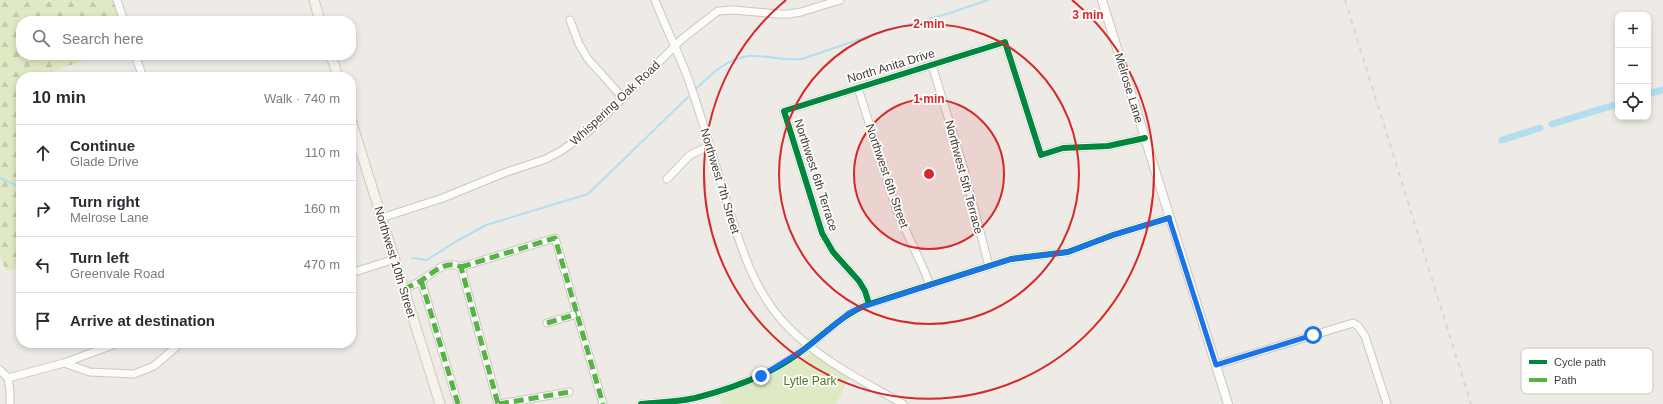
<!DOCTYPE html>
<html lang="en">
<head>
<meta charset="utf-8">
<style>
  :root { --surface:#fff; --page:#f7f7f7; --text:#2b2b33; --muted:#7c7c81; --line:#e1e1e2 }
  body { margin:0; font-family:Helvetica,sans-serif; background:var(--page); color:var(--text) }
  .controls { position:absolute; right:12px; top:12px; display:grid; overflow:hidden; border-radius:8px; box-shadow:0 2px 6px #0003 }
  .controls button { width:36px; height:36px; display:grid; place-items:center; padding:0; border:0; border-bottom:1px solid var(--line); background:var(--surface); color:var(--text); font:20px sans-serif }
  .stop { position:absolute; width:12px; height:12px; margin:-9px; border:3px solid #1a73e8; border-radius:50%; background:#fff }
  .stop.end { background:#1a73e8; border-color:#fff; box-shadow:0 1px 4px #0008 }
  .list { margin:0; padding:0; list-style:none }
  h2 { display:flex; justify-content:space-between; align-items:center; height:52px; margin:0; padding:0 16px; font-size:17px }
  h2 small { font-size:13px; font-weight:400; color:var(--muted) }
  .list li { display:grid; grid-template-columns:26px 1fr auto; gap:12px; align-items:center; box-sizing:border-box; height:56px; padding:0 16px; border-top:1px solid var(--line) }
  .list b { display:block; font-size:15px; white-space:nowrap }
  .list p { margin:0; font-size:13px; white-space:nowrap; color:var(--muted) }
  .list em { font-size:13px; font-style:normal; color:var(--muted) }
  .icon { flex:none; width:22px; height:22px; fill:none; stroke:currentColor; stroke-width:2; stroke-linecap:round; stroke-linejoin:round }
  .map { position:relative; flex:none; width:1663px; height:404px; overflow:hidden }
  .search { position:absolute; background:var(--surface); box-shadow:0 2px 6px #0003; left:16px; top:16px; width:340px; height:44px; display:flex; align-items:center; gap:10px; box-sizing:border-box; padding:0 14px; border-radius:16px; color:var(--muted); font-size:15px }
  .panel { position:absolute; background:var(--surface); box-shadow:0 2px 6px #0003; left:16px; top:72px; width:340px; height:276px; border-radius:16px }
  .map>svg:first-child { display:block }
</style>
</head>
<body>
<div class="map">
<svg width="1663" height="404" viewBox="0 0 1663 404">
  <defs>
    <pattern id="forest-firs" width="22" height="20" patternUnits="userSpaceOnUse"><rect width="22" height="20" fill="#dfeac4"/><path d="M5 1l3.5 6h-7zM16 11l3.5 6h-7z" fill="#c1caa9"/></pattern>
  </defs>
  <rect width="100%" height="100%" fill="#eeebe6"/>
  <path fill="url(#forest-firs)" d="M0,0H46L47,2L53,0H118L124,21H21V55H99L48,73L49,77H21V267L6,271L0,254Z"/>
  <path fill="#dfeac4" d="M811,353L849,378L836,404H722L719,398L765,380Z"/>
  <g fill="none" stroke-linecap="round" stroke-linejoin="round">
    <g stroke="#b3def0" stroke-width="2">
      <path d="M697,88C711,74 728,58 749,56C767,55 784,61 802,59L878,33L950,13L988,0"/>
      <path d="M0,178L21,188"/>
      <path d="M412,258L427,260L455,242L486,225L588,194L688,97"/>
    </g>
    <g stroke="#b3def0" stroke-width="7">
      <path d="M1648,94L1663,90"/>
      <path d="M1552,124L1618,104"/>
      <path d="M1502,140L1540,128"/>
    </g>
    <defs>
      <g id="minor">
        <path d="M117,0L124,21"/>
        <path d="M655,0C666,29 680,55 690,84C704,124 715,165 728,206C742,250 754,292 788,327C820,360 863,381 903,404"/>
        <path d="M570,20L579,44L588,59L623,98"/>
        <path d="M135,55L143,77"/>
        <path d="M932,65L963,166L989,266"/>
        <path d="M858,88L896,209L924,270L930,285"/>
        <path d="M667,179L690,155L709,146"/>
        <path d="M381,218L443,198L504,173L546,159L561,151L588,132L623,98L682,39L718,11L734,10L777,14H789L801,12L840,0"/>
        <path d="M461,267L555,238L603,404"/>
        <path d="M351,273L395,259"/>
        <path d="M421,280L458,404"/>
        <path d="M404,289C409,286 414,285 419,282C432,274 445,259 461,267L498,404"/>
        <path d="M869,304L865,291L859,281L833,252L822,233L784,111L1005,42L1041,155L1063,148L1108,146L1145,138"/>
        <path d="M547,323L577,314"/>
        <path d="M64,363L90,372L134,374L154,366L175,348L179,343"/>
        <path d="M1216,365L1353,323L1358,326L1365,336L1387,404"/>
        <path d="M0,370L8,378"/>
        <path d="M8,378L64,363L118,343"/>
        <path d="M8,378L10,391V404"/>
        <path d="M499,404L569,392"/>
        <path d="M641,404C659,402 677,402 695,398C731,389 765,377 795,356C820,339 840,315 869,304L1011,259L1068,252L1113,235L1169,218"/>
      </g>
      <path id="tertiary" d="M1102,0L1228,404"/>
      <g id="secondary">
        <path d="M314,0L320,21"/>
        <path d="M331,55L338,77"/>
        <path d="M351,120L440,404"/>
      </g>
    </defs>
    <use href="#minor" stroke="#cbc7c2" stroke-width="9"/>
    <use href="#tertiary" stroke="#cbc7c2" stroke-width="10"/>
    <use href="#secondary" stroke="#d0c9be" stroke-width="11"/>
    <use href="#minor" stroke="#fcfcfb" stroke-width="7"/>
    <use href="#tertiary" stroke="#fcfcfb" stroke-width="8"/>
    <use href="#secondary" stroke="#f6f3ed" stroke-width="9"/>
    <path stroke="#d8d7d7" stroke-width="2" stroke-dasharray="5 5" stroke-linecap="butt" d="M1345,0L1471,404"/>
    <g stroke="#57b346" stroke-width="5" stroke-dasharray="10 5" stroke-linecap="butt">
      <path d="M461,267L555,238L603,404"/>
      <path d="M421,280L458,404"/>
      <path d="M404,289C409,286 414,285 419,282C432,274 445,259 461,267L498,404"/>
      <path d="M547,323L577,314"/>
      <path d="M499,404L569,392"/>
    </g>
    <defs>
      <g id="cycleway">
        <path d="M869,304L865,291L859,281L833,252L822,233L784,111L1005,42L1041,155L1063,148L1108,146L1145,138"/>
        <path d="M641,404C659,402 677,402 695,398C731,389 765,377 795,356C820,339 840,315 869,304L1011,259L1068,252L1113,235L1169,218"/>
      </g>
    </defs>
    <use href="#cycleway" stroke="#fff" stroke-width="8"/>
    <use href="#cycleway" stroke="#00873e" stroke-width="6"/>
  </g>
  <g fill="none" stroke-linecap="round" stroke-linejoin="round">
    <path stroke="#1a73e8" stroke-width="5" d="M761,376L809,346L849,313L859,308L1011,259L1068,252L1113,235L1169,218L1216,365L1313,335"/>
  </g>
  <circle cx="929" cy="174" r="75" fill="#d62828" fill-opacity=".12"/>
  <g fill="none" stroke="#d62828" stroke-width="2">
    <circle cx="929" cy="174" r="75"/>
    <circle cx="929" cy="174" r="150"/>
    <path d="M1072 0A225 225 0 1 1 786 0"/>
  </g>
  <g text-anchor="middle" stroke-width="3.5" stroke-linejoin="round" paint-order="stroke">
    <g font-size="12" fill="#443c33" stroke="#fff">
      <text transform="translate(891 66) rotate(-17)" y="4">North Anita Drive</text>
      <text transform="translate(1129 88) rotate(73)" y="4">Melrose Lane</text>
      <text transform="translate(615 103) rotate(-43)" y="4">Whispering Oak Road</text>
      <text transform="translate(816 175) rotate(72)" y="4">Northwest 6th Terrace</text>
      <text transform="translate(887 176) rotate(71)" y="4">Northwest 6th Street</text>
      <text transform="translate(964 177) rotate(75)" y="4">Northwest 5th Terrace</text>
      <text transform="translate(720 181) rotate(73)" y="4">Northwest 7th Street</text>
      <text transform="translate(395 262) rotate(73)" y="4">Northwest 10th Street</text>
    </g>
    <g font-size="12" fill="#4c7923" stroke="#fff">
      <text x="810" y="385">Lytle Park</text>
    </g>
  </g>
  <rect x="1521" y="348" width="132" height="46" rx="6" fill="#fff" stroke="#c7c4c2" stroke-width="1"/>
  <rect x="1529" y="360" width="18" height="4" fill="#00873e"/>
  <rect x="1529" y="378" width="18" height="4" fill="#57b346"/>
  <g font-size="11" fill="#443c33">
    <text x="1554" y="366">Cycle path</text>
    <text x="1554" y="384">Path</text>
  </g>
  <circle cx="929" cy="174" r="6" fill="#d62828" stroke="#fff" stroke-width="2"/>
  <g font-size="12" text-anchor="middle" font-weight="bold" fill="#d62828" stroke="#fff" stroke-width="3.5" stroke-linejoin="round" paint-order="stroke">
    <text x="1088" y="19">3 min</text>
    <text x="929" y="28">2 min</text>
    <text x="929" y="103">1 min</text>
  </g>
</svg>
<div class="controls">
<button>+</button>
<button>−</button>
<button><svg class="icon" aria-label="locate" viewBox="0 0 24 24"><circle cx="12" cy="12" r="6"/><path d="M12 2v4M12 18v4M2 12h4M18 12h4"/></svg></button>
</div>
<div class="stop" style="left:1313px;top:335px"></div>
<div class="stop end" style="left:761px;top:376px"></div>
<div class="search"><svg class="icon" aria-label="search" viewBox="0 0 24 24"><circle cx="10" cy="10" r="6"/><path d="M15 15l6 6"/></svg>Search here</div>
<section class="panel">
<h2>10 min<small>Walk · 740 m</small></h2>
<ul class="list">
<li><svg class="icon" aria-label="ahead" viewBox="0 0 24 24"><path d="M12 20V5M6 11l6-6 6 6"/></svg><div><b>Continue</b><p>Glade Drive</p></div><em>110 m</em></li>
<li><svg class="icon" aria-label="right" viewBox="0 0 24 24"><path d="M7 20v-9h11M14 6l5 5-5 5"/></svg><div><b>Turn right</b><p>Melrose Lane</p></div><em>160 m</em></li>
<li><svg class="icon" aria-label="left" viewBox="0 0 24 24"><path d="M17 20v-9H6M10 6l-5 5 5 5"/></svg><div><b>Turn left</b><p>Greenvale Road</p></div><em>470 m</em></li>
<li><svg class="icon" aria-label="arrive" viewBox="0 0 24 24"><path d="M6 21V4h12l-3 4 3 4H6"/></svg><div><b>Arrive at destination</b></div></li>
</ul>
</section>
</div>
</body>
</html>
